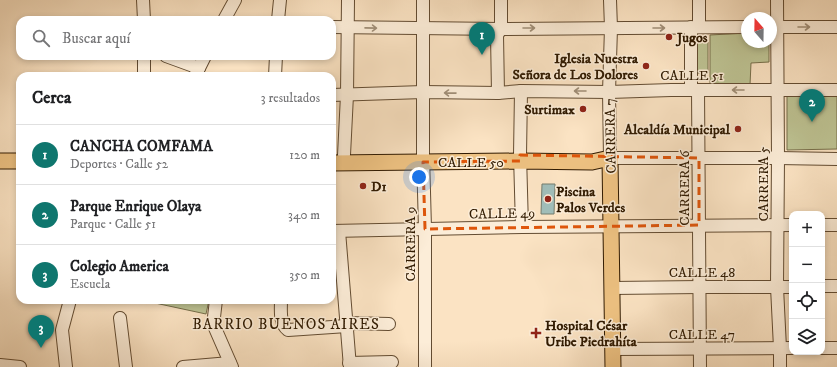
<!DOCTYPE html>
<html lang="es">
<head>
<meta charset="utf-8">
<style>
  :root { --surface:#fff; --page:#f2f2f2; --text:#202124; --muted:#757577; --line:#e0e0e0; --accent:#0f766e }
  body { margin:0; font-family:"IM FELL DW Pica",serif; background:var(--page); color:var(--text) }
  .controls { position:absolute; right:12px; bottom:12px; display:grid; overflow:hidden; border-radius:8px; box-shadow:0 2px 6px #0003 }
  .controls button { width:36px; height:36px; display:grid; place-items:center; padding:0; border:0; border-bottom:1px solid var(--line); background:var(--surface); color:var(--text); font:20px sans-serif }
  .compass { position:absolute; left:741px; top:12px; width:36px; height:36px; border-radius:50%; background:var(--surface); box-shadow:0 2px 6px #0003; rotate:340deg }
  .you { position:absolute; left:419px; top:177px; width:14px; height:14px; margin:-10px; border:3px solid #fff; border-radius:50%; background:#1a73e8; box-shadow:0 0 0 6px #1a73e833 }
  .badge { display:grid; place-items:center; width:26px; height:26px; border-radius:50%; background:var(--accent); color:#fff; font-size:13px; font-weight:700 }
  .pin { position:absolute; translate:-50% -33px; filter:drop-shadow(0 1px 2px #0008) }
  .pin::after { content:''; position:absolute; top:21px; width:14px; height:12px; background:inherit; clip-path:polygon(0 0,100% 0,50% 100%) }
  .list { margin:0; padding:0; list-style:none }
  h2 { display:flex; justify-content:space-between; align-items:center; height:52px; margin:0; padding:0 16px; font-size:17px }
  h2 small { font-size:13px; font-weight:400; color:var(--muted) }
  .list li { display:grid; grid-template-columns:26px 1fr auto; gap:12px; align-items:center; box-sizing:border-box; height:60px; padding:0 16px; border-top:1px solid var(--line) }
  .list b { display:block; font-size:15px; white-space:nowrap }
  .list p { margin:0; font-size:13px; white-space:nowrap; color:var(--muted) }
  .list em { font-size:13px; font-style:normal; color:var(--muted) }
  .icon { flex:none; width:22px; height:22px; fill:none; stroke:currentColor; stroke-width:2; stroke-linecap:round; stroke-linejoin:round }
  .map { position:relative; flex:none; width:837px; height:367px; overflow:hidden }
  .search { position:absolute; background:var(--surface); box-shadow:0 2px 6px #0003; left:16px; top:16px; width:320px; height:44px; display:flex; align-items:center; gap:10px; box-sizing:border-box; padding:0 14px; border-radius:12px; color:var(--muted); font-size:15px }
  .panel { position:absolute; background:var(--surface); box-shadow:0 2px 6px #0003; left:16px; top:72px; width:320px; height:232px; border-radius:12px }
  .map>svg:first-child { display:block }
</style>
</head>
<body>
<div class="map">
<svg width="837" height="367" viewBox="0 0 837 367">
  <rect width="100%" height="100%" fill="#fbe3c3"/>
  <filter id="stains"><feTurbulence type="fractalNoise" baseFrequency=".005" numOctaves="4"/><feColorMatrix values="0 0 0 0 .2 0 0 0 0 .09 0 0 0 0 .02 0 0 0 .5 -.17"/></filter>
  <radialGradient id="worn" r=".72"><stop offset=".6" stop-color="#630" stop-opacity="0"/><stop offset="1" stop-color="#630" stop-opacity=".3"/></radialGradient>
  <g fill="#bec494" stroke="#776f4a">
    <path d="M747,33V42H769V62L751,63L750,85L710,83V35Z"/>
    <path d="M692,41L708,42V73H692Z"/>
    <path d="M787,95H837V149L787,150Z"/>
    <path d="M141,300H209L206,314Z"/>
  </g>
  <path fill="#a0bdb9" stroke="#737c6f" d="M542,184H555L554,214H541Z"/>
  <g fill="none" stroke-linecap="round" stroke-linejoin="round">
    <defs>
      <g id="minor">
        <path d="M143,0L144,20"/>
        <path d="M423,0V155L425,229V367"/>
        <path d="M610,0L611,28L609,92L610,158H778L837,159"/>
        <path d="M777,0L778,158L777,287L780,348V367"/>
        <path d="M224,20L235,0"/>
        <path d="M278,20L280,0"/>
        <path d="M332,27L501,29L747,27"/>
        <path d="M691,27V90"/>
        <path d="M699,27V0"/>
        <path d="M771,27H837"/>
        <path d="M144,56V76"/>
        <path d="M166,56L199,68"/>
        <path d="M195,76L205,56"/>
        <path d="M275,76L276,56"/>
        <path d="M698,90L700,367"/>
        <path d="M521,91L520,155L522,227"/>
        <path d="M498,93L497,35L501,29V0"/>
        <path d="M332,95L423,92L498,93L521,91L609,92L671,90H837"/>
        <path d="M344,155L347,95L348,0"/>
        <path d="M822,225H837"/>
        <path d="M332,231L522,227L792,225"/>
        <path d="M339,231L350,367"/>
        <path d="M822,286H837"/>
        <path d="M612,288L700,287H792"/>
        <path d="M216,300L214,317L215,328L232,367"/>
        <path d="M281,300C281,310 279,323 288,330L347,326"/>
        <path d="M120,318L126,367"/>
        <path d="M346,323L389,324"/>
        <path d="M822,348H837"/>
        <path d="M613,349L792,348"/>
        <path d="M349,363L392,362"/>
        <path d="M0,365L20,367"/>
        <path d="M66,367L62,330L70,300"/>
        <path d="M183,367L230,363"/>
      </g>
      <g id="major">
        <path d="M610,158L613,367"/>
        <path d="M0,161H20"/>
        <path d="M332,163L520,161L592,162L610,158"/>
      </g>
    </defs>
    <use href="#minor" stroke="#634c32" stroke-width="14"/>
    <use href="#major" stroke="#301a01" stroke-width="17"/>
    <use href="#minor" stroke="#fcedd8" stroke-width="12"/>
    <use href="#major" stroke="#eec282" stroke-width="15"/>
  </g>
  <defs><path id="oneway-shaft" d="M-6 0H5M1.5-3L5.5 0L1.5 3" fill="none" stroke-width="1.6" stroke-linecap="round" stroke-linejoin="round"/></defs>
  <g stroke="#a08e77">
    <use href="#oneway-shaft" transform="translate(804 27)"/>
    <use href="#oneway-shaft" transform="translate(371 28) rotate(1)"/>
    <use href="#oneway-shaft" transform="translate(529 28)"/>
    <use href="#oneway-shaft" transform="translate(659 28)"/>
    <use href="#oneway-shaft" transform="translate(738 90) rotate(-180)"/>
    <use href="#oneway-shaft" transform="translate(580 91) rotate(-180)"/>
    <use href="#oneway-shaft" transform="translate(450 93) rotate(-179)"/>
  </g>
  <path fill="none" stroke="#df560b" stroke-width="3" stroke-dasharray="8 5" stroke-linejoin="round" d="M520,155L699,158V225L425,229L423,162L520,161Z"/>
  <g fill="#8f2418" stroke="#fcedd8" stroke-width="1.5">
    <circle cx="669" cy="37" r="4"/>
    <circle cx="646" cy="66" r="4"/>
    <circle cx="583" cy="109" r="4"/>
    <circle cx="738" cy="129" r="4"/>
    <circle cx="363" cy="186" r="4"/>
    <circle cx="548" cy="199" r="4"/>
    <path d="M534 327h4v4h4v4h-4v4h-4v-4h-4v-4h4z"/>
  </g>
  <g text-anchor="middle" stroke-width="3" stroke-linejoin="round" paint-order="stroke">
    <g font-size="14" font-weight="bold" fill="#301a01" stroke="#fcedd8" text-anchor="start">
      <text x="677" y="42">Jugos</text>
      <text x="638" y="63" text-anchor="end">Iglesia Nuestra<tspan x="638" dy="16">Señora de Los Dolores</tspan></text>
      <text x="575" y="114" text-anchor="end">Surtimax</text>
      <text x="730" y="134" text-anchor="end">Alcaldía Municipal</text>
      <text x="371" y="191">D1</text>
      <text x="556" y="196">Piscina<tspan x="556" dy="16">Palos Verdes</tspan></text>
      <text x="545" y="330">Hospital César<tspan x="545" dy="16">Uribe Piedrahíta</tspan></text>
    </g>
    <g font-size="14" fill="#301a01" stroke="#fcedd8">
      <text x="692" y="80">CALLE 51</text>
      <text transform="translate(610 136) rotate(-91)" y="5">CARRERA 7</text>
      <text x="471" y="167">CALLE 50</text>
      <text transform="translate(763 184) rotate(-90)" y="5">CARRERA 5</text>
      <text transform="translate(684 188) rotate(-90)" y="5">CARRERA 6</text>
      <text transform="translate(502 213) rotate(-1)" y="5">CALLE 49</text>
      <text transform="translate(410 244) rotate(-90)" y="5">CARRERA 9</text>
      <text x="702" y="277">CALLE 48</text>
      <text x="702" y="339">CALLE 47</text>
    </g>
    <g font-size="15" letter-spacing="1" fill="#301a01" stroke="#fcedd8">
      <text x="286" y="329">BARRIO BUENOS AIRES</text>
    </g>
  </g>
  <rect width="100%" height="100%" filter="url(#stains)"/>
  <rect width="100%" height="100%" fill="url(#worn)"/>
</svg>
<div class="controls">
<button>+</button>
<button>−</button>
<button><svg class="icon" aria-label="locate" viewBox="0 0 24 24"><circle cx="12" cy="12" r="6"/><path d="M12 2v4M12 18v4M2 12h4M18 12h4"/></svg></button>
<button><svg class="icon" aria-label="layers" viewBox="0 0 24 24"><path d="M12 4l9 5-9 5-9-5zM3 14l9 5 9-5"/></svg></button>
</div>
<svg class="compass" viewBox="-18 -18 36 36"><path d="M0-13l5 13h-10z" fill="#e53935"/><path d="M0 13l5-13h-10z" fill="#757577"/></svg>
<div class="you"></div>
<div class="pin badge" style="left:482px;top:55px">1</div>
<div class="pin badge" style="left:812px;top:122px">2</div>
<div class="pin badge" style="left:41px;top:348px">3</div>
<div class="search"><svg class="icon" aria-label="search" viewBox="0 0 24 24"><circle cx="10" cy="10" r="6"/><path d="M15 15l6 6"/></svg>Buscar aquí</div>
<section class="panel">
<h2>Cerca<small>3 resultados</small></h2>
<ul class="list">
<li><span class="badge">1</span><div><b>CANCHA COMFAMA</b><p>Deportes · Calle 52</p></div><em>120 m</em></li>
<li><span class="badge">2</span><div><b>Parque Enrique Olaya</b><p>Parque · Calle 51</p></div><em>340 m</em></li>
<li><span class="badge">3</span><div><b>Colegio America</b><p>Escuela</p></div><em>350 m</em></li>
</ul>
</section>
</div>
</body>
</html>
